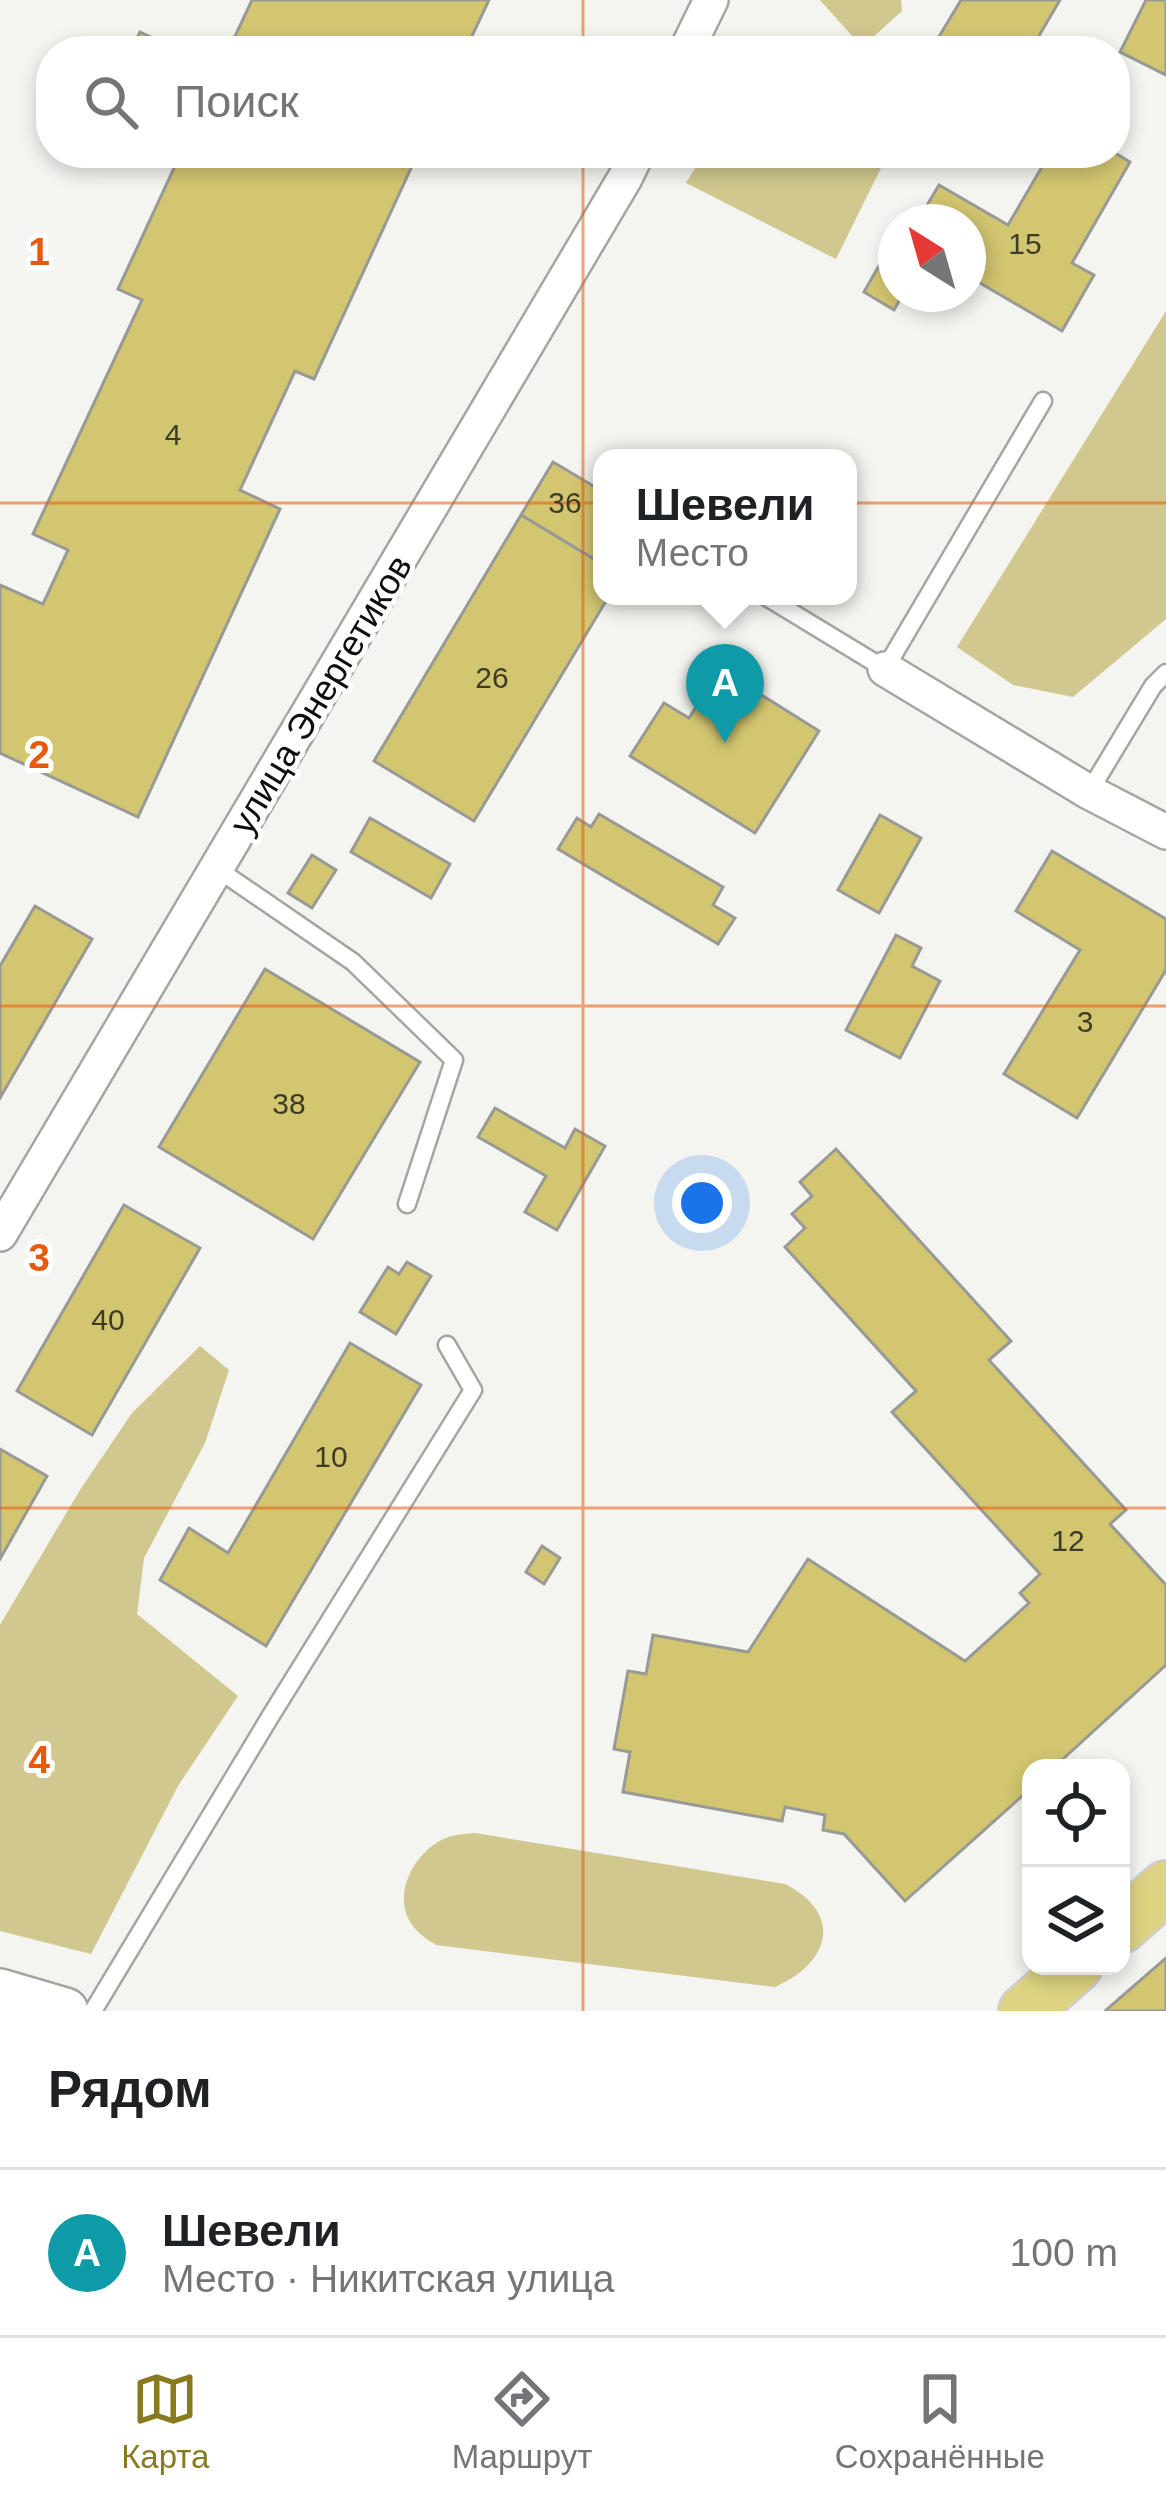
<!DOCTYPE html>
<html lang="ru">
<head>
<meta charset="utf-8">
<style>
  :root { --surface:#fff; --page:#f2f2f2; --text:#202124; --muted:#757577; --line:#e0e0e0; --accent:#877a1f }
  body { margin:0; font-family:Arial,sans-serif; background:var(--page); color:var(--text) }
  .controls { position:absolute; right:36px; bottom:36px; display:grid; overflow:hidden; border-radius:24px; box-shadow:0 6px 18px #0003 }
  .controls button { width:108px; height:108px; display:grid; place-items:center; padding:0; border:0; border-bottom:3px solid var(--line); background:var(--surface); color:var(--text); font:60px sans-serif }
  .compass { position:absolute; left:878px; top:204px; width:108px; height:108px; border-radius:50%; background:var(--surface); box-shadow:0 6px 18px #0003; rotate:323deg }
  .you { position:absolute; left:702px; top:1203px; width:42px; height:42px; margin:-30px; border:9px solid #fff; border-radius:50%; background:#1a73e8; box-shadow:0 0 0 18px #1a73e833 }
  .badge { display:grid; place-items:center; width:78px; height:78px; border-radius:50%; background:var(--accent); color:#fff; font-size:39px; font-weight:700 }
  .pin { position:absolute; translate:-50% -99px; filter:drop-shadow(0 3px 6px #0008) }
  .pin::after { content:''; position:absolute; top:63px; width:42px; height:36px; background:inherit; clip-path:polygon(0 0,100% 0,50% 100%) }
  .popup { position:absolute; left:593px; top:449px; width:264px; height:156px; box-sizing:border-box; display:grid; place-content:center; border-radius:24px; background:var(--surface); filter:drop-shadow(0 3px 9px #0005); font-size:39px; white-space:nowrap; color:var(--muted) }
  .popup b { font-size:45px; color:var(--text) }
  .popup::after { content:''; position:absolute; left:50%; top:100%; margin-left:-24px; border:24px solid transparent; border-top-color:var(--surface) }
  .list { margin:0; padding:0; list-style:none }
  h2 { display:flex; justify-content:space-between; align-items:center; height:156px; margin:0; padding:0 48px; font-size:51px }
  h2 small { font-size:39px; font-weight:400; color:var(--muted) }
  .list li { display:grid; grid-template-columns:78px 1fr auto; gap:36px; align-items:center; box-sizing:border-box; height:168px; padding:0 48px; border-top:3px solid var(--line) }
  .list b { display:block; font-size:45px; white-space:nowrap }
  .list p { margin:0; font-size:39px; white-space:nowrap; color:var(--muted) }
  .list em { font-size:39px; font-style:normal; color:var(--muted) }
  .icon { flex:none; width:66px; height:66px; fill:none; stroke:currentColor; stroke-width:2; stroke-linecap:round; stroke-linejoin:round }
  .map { position:relative; flex:none; width:1166px; height:2011px; overflow:hidden }
  .search { position:absolute; background:var(--surface); box-shadow:0 6px 18px #0003; left:36px; right:36px; top:36px; height:132px; display:flex; align-items:center; gap:30px; box-sizing:border-box; padding:0 42px; border-radius:48px; color:var(--muted); font-size:45px }
  .sheet { height:324px; background:var(--surface) }
  nav { display:flex; justify-content:space-around; align-items:center; box-sizing:border-box; height:168px; border-top:3px solid var(--line); background:var(--surface); font-size:33px; color:var(--muted) }
  nav a { display:grid; justify-items:center; gap:6px }
  nav .on { color:var(--accent) }
  .map>svg:first-child { display:block }
</style>
</head>
<body>
<div class="map">
<svg width="1166" height="2011" viewBox="0 0 1166 2011">
  <rect width="100%" height="100%" fill="#f4f4f0"/>
  <g fill="#d0c88e">
    <path d="M820,0H901L902,11L862,47Z"/>
    <path d="M704,153H874L885,160L836,259L686,183Z"/>
    <path d="M1166,311V619L1073,697L1013,685L957,647Z"/>
    <path d="M200,1346L229,1370L205,1443L144,1558L137,1614L238,1696L178,1786L91,1954L0,1931V1625L80,1490L132,1413Z"/>
    <path d="M475,1833L785,1884C844,1914 830,1963 775,1987L436,1945C425,1938 414,1931 408,1918C394,1888 418,1849 446,1838C454,1834 466,1834 475,1833Z"/>
  </g>
  <g fill="#d3c671" stroke="#999996" stroke-width="3">
    <path d="M252,0H489L465,51H228Z"/>
    <path d="M961,0H1060L1030,51H956L937,40Z"/>
    <path d="M1146,0H1166V75L1120,52Z"/>
    <path d="M140,32L172,47L170,51H131Z"/>
    <path d="M181,153H418L314,379L295,371L240,490L280,509L138,817L0,753V585L43,604L68,550L33,534L142,300L118,289Z"/>
    <path d="M1050,153H1115L1130,162L1072,263L1094,275L1062,331L968,276V222H917L939,185L1008,225Z"/>
    <path d="M896,236V294H903L894,310L864,292Z"/>
    <path d="M553,462L602,491V564L521,515Z"/>
    <path d="M521,515L602,564V596H609L474,821L374,761Z"/>
    <path d="M720,669L819,731L755,833L630,756L664,703L689,718Z"/>
    <path d="M599,814L723,887L713,905L735,918L718,944L558,849L577,818L591,827Z"/>
    <path d="M880,815L921,838L879,913L838,890Z"/>
    <path d="M370,818L450,864L431,898L351,852Z"/>
    <path d="M1052,851L1166,919V970L1077,1118L1004,1074L1080,950L1016,911Z"/>
    <path d="M312,855L336,870L312,908L288,893Z"/>
    <path d="M35,906L92,939L0,1098V966Z"/>
    <path d="M896,935L921,948L912,966L940,981L900,1058L846,1030Z"/>
    <path d="M265,969L420,1062L313,1239L159,1147Z"/>
    <path d="M495,1108L565,1148L575,1129L605,1146L557,1230L525,1212L546,1176L478,1137Z"/>
    <path d="M836,1149L1011,1341L989,1360L1126,1510L1110,1524L1166,1585V1665L1053,1768H1031V1788L905,1901L844,1834L823,1830L825,1815L785,1807L782,1821L623,1792L630,1752L614,1749L628,1671L646,1674L653,1635L748,1652L808,1559L965,1661L1029,1603L1020,1593L1040,1574L892,1412L916,1391L785,1247L805,1228L792,1214L812,1196L800,1182Z"/>
    <path d="M124,1205L200,1248L92,1435L17,1391Z"/>
    <path d="M407,1262L431,1276L396,1334L360,1312L388,1267L399,1274Z"/>
    <path d="M350,1343L421,1385L266,1646L160,1580L189,1528L228,1553Z"/>
    <path d="M0,1449L47,1476L0,1559Z"/>
    <path d="M542,1546L560,1558L544,1584L526,1572Z"/>
    <path d="M1166,1958V2011H1107L1106,2010Z"/>
  </g>
  <g fill="none" stroke-linecap="round" stroke-linejoin="round">
    <defs>
      <g id="lane">
        <path d="M765,596L885,669L1043,401"/>
        <path d="M1089,792L1153,686L1166,673"/>
        <path d="M216,868L353,962L454,1060L407,1204"/>
        <path d="M93,2011L270,1717L473,1390L447,1345"/>
      </g>
      <g id="street">
        <path d="M686,51L711,0"/>
        <path d="M885,669L1089,792L1166,832"/>
        <path d="M0,1234L625,178L637,153"/>
      </g>
      <path id="secondary" d="M0,1992L65,2011"/>
      <g id="primary">
        <path d="M1121,1927L1166,1887"/>
        <path d="M1025,2011L1076,1966"/>
      </g>
    </defs>
    <use href="#lane" stroke="#a6a5a2" stroke-width="21"/>
    <use href="#street" stroke="#a6a5a2" stroke-width="38"/>
    <use href="#secondary" stroke="#a6a5a2" stroke-width="50"/>
    <use href="#primary" stroke="#cfcfcf" stroke-width="56"/>
    <use href="#lane" stroke="#fff" stroke-width="16"/>
    <use href="#street" stroke="#fff" stroke-width="33"/>
    <use href="#secondary" stroke="#fff" stroke-width="45"/>
    <use href="#primary" stroke="#ddd382" stroke-width="51"/>
  </g>
  <path fill="none" stroke="#e8590c" stroke-width="3" stroke-opacity="0.55" d="M583,0V51M583,153V2011M0,503H1166M0,1006H1166M0,1508H1166"/>
  <g text-anchor="middle" stroke-width="10" stroke-linejoin="round" paint-order="stroke">
    <g font-size="30" fill="#3f3c26">
      <text x="1025" y="254">15</text>
      <text x="173" y="445">4</text>
      <text x="565" y="513">36</text>
      <text x="492" y="688">26</text>
      <text x="1085" y="1032">3</text>
      <text x="289" y="1114">38</text>
      <text x="108" y="1330">40</text>
      <text x="331" y="1467">10</text>
      <text x="1068" y="1551">12</text>
    </g>
    <g font-size="36" fill="#0e0e0d" stroke="#fff">
      <text transform="translate(320 694) rotate(-59)" y="13">улица Энергетиков</text>
    </g>
  </g>
  <g font-size="39" text-anchor="middle" font-weight="bold" fill="#e8590c" stroke="#fff" stroke-width="10" stroke-linejoin="round" paint-order="stroke">
    <text x="39" y="265">1</text>
    <text x="39" y="768">2</text>
    <text x="39" y="1271">3</text>
    <text x="39" y="1773">4</text>
  </g>
</svg>
<div class="controls">
<button><svg class="icon" aria-label="locate" viewBox="0 0 24 24"><circle cx="12" cy="12" r="6"/><path d="M12 2v4M12 18v4M2 12h4M18 12h4"/></svg></button>
<button><svg class="icon" aria-label="layers" viewBox="0 0 24 24"><path d="M12 4l9 5-9 5-9-5zM3 14l9 5 9-5"/></svg></button>
</div>
<svg class="compass" viewBox="-18 -18 36 36"><path d="M0-13l5 13h-10z" fill="#e53935"/><path d="M0 13l5-13h-10z" fill="#757577"/></svg>
<div class="you"></div>
<div class="pin badge" style="left:725px;top:743px;background:#0f9aa8">A</div>
<div class="popup"><b>Шевели</b>Место</div>
<div class="search"><svg class="icon" aria-label="search" viewBox="0 0 24 24"><circle cx="10" cy="10" r="6"/><path d="M15 15l6 6"/></svg>Поиск</div>
</div>
<section class="sheet">
<h2>Рядом<small></small></h2>
<ul class="list">
<li><span class="badge" style="background:#0f9aa8">A</span><div><b>Шевели</b><p>Место · Никитская улица</p></div><em>100 m</em></li>
</ul>
</section>
<nav>
<a class="on"><svg class="icon" aria-label="map" viewBox="0 0 24 24"><path d="M3 6l6-2 6 2 6-2v14l-6 2-6-2-6 2zM9 4v14M15 6v14"/></svg>Карта</a>
<a><svg class="icon" aria-label="directions" viewBox="0 0 24 24"><path d="M12 3l9 9-9 9-9-9zM9 14v-3h6M13 9l2 2-2 2"/></svg>Маршрут</a>
<a><svg class="icon" aria-label="saved" viewBox="0 0 24 24"><path d="M7 4h10v16l-5-4-5 4z"/></svg>Сохранённые</a>
</nav>
</body>
</html>
